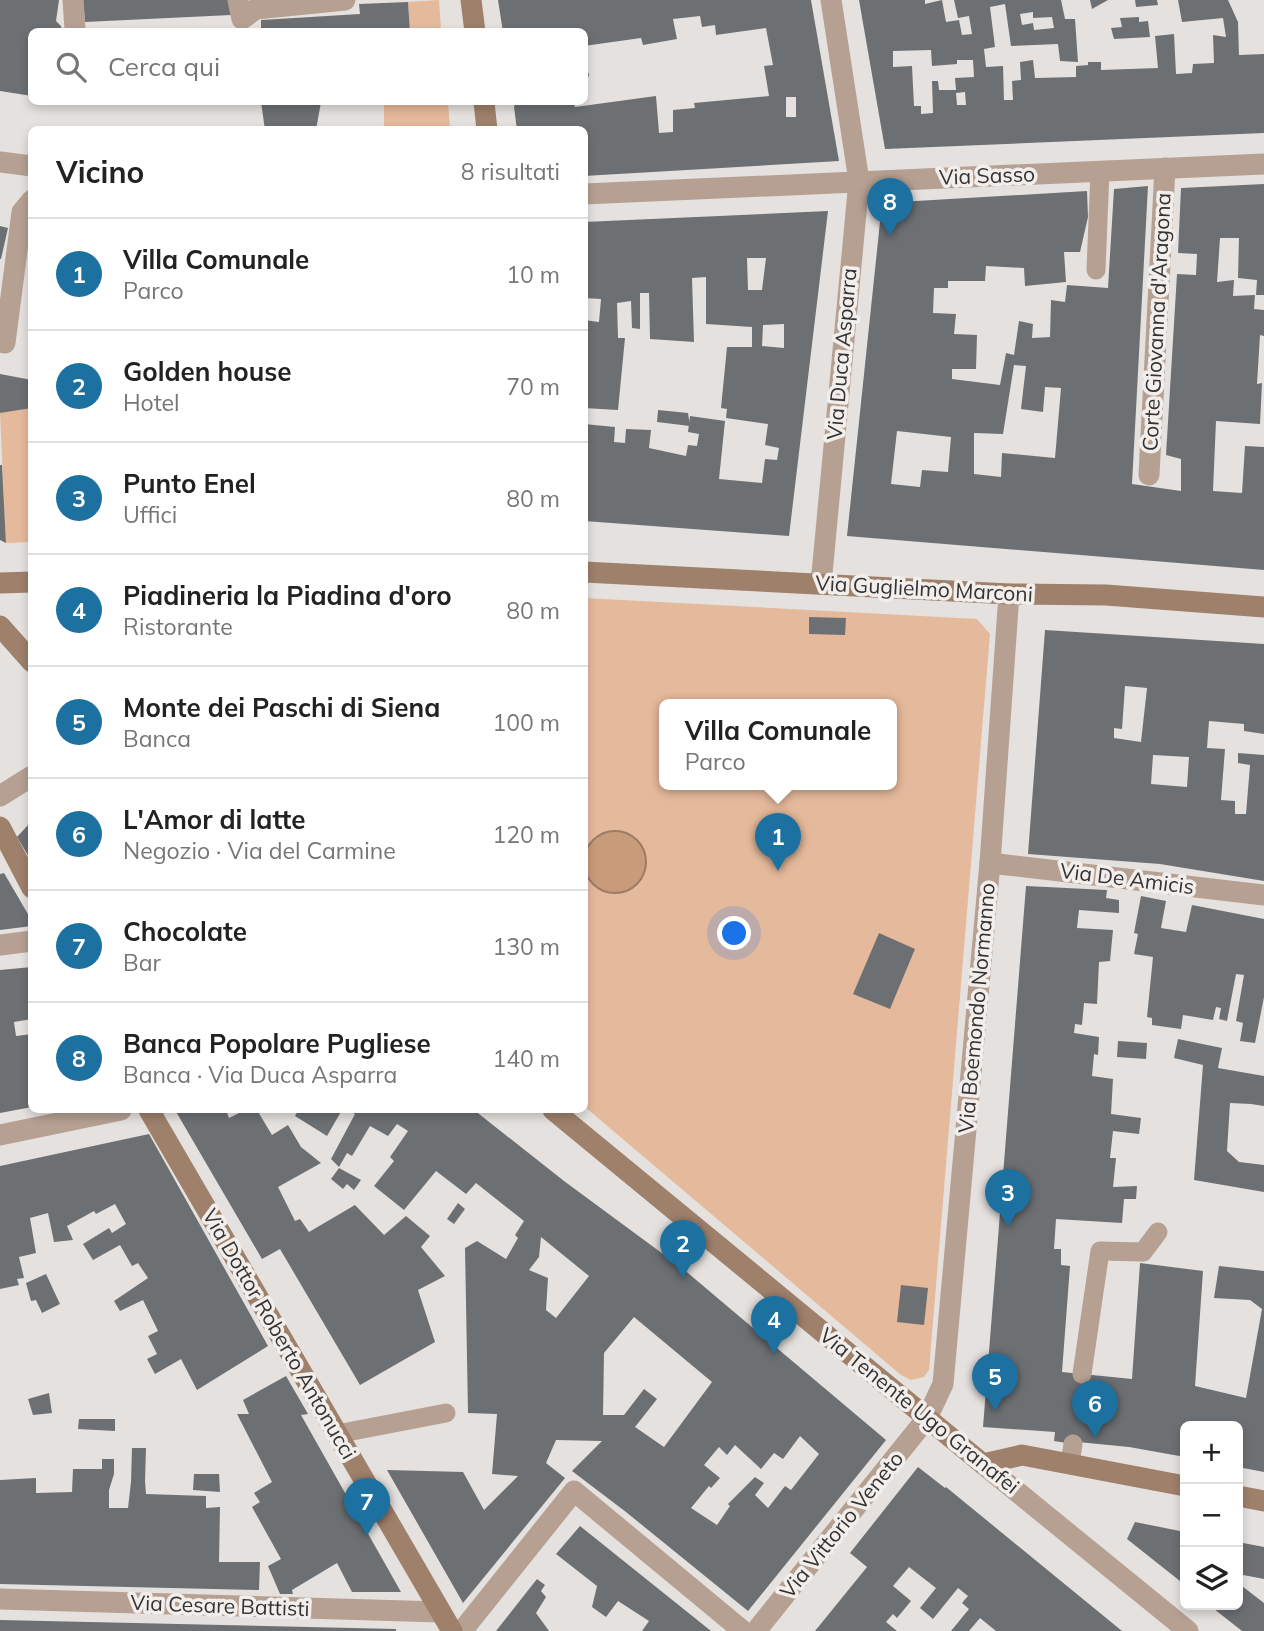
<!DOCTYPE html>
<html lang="it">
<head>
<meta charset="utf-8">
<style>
  :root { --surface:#fff; --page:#f6f6f6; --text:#222; --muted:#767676; --line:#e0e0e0; --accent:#1c71a1 }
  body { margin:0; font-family:Mulish,sans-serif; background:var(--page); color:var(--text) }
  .controls { position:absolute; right:21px; bottom:21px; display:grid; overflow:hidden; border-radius:10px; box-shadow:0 4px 10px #0003 }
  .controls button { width:63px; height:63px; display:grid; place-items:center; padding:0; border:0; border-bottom:2px solid var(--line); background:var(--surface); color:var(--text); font:35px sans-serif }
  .you { position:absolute; left:735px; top:934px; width:24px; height:24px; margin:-18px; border:5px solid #fff; border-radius:50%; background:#1a73e8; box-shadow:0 0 0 10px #1a73e833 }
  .badge { display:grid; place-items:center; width:46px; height:46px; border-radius:50%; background:var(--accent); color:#fff; font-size:23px; font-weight:700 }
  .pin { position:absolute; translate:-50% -58px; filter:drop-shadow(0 2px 4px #0008) }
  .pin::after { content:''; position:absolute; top:37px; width:24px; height:21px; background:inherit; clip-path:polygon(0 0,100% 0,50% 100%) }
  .popup { position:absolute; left:659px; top:699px; width:238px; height:91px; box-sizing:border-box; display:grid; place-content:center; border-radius:10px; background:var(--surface); filter:drop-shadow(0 2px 5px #0005); font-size:23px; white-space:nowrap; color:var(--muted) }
  .popup b { font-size:26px; color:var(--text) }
  .popup::after { content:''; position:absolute; left:50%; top:100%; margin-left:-14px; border:14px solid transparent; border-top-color:var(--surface) }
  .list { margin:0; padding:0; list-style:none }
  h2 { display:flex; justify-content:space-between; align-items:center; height:91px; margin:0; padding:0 28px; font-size:30px }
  h2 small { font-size:23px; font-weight:400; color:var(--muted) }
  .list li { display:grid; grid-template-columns:46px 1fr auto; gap:21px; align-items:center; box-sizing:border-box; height:112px; padding:0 28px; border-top:2px solid var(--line) }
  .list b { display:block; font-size:26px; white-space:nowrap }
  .list p { margin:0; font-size:23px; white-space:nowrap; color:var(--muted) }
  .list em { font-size:23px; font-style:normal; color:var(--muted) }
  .icon { flex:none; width:38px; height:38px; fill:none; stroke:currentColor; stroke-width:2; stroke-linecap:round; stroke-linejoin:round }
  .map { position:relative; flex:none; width:1264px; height:1631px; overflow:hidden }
  .search { position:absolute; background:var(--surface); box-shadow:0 4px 10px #0003; left:28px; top:28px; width:560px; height:77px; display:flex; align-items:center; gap:18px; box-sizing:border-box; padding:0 24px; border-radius:10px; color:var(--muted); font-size:26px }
  .panel { position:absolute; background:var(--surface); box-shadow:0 4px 10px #0003; left:28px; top:126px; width:560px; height:987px; border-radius:10px }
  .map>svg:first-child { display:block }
</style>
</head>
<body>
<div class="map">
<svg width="1264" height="1631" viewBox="0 0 1264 1631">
  <rect width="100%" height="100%" fill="#e5e1df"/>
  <g fill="#e5b99b" fill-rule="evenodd">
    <path d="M439,0L441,31H410L408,2Z"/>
    <path d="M384,102H448L450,129H384Z"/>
    <path d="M31,408V542L6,543L0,413Z"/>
    <path d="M584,598L977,619L990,634L929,1370L924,1377L911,1380L901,1375L585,1107ZM664,705H892V785H664Z"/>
  </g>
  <circle fill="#c89b7a" stroke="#9c7c64" stroke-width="2" cx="615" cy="862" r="31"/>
  <g fill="#6d7073" fill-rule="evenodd">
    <path d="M0,0H59L56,21L61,26L62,32H32V96L0,91Z"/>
    <path d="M83,0H229L231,15L85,22Z"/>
    <path d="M498,0H811L839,161L584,176V130H517L514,107L516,102H574L575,107L656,96L659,133L673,132V110L695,108L694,103L769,96L764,66L773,65L766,28L716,35L715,25L702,27L700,16L673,19L677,39L643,45L641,38L584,46V32H503ZM786,97H796V117H786Z"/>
    <path d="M859,0H925V4L942,0L946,22L959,20L962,35L972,34L969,16L958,18L954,0H1061L1065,19H1075L1078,62L1060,61L1058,44L1011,46L1005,4L990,7L995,47L984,49L986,67L1003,66L1004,100H1013L1012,81L1021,80L1020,62L1033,60L1035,78L1076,77V66L1088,65V62H1101V70L1158,68L1155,36L1174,34L1176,74L1192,73L1193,64L1214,63L1213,35L1226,37L1223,18L1182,22L1178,0H1228L1238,22L1239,55L1264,54V133L885,149ZM1033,12V18L1052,17L1054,28L1034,30L1033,23L1022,25L1020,14ZM931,50L932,66L957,64V60H973L974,77L955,78L956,90H939L938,81H932L933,113L921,114V106H914L912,66L893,67V51ZM965,92L966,105H957L956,93Z"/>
    <path d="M1090,0H1108L1092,9Z"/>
    <path d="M1135,0H1157L1158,5L1136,7Z"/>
    <path d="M408,2L410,32H261V20L360,14L359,4Z"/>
    <path d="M1139,17V22L1148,21L1150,37L1114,39L1111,28L1122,27L1120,18Z"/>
    <path d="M584,66L589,74L585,90H584Z"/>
    <path d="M261,102H321L316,130H265Z"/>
    <path d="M1264,184V295H1256L1257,280L1238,278L1239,238H1220L1217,282L1234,280L1233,296L1255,295L1254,309L1264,310V336L1260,335L1257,384L1262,383L1260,424L1216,421L1213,491L1242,493L1245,446L1264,447V570L847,536L882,203L1087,191L1088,217L1080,252H1064L1066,282L1025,286L1024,268L986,266L985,281H948V288H934L933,313L956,314L954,334L977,335L976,369H952V379L1000,385L1006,353L1014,355L1019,321L1033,324L1032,338L1050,337L1051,300L1065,302L1067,285L1108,288L1114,189L1148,186L1132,484L1181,491V459L1166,455L1177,274L1196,275L1197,254L1178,253L1181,188ZM1014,365L1026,366L1021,409L1043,412L1045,387L1061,388L1055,458L1002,453L1001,477L974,474V433L1003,434ZM897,431L951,437L948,472L922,470L920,487L891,484Z"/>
    <path d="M828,211L789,536L584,521V424L615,427L614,442L625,443L626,429L651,430L649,448L686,456L688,445L697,446L699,434L688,432L690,416L725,421L719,479L762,483L765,459L777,460L779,448L765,445L768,424L726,418L727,409L721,408L727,347H752V327L706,324V277L692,278L694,342L650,339L649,293H640V329L632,328L631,301L617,303L618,338H625L618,410L584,408V320L599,322L601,299L584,298V222ZM747,258H766L762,290H748ZM784,324V348L762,346L763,325Z"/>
    <path d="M0,226L8,228L1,259H0Z"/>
    <path d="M0,374L32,380V408L0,413Z"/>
    <path d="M658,410L688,413L690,426L657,422Z"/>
    <path d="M0,465H2L6,543L0,540Z"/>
    <path d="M809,617L846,618L845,635L809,634Z"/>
    <path d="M1045,630L1264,644V734L1244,731V724L1209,721L1207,748L1225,749L1221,800L1235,801V814H1246L1250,765L1238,763V753L1264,755V881L1160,864L1028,854ZM1125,686L1147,688L1141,742L1114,738V728L1122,729ZM1153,755L1189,757L1187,787L1151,784Z"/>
    <path d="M28,825L32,827V862L17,837Z"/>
    <path d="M4,873L32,921V926L0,930V874Z"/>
    <path d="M1026,886L1107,890L1106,898L1119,900V913L1079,910L1077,928L1113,930L1110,961L1099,962L1097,1004L1084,1003L1082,1025L1075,1024L1074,1033L1099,1037L1098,1055L1094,1054L1092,1076L1113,1079L1111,1114L1141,1118L1139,1134L1113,1131L1110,1158H1116L1113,1187L1137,1186L1136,1199H1124L1122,1223L1056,1219L1054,1249H1061V1265L1070,1266L1062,1372L1132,1379L1140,1263L1203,1271L1195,1386L1246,1398L1262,1309L1250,1300L1214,1298L1219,1266L1264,1271V1472L1238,1467V1426H1185V1457L1129,1447L1078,1442L1073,1444L1054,1441L1055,1432L983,1427Z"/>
    <path d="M1141,896L1166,901L1161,928L1186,932L1192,905L1264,919V997L1255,1043L1240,1041L1243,1023L1236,1021L1244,975L1236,974L1227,1021L1219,1019L1221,1008L1216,1007L1213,1020L1183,1015L1181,1029L1152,1025V1018L1147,1017L1153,957L1134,954L1138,934L1134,933Z"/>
    <path d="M879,933L915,949L890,1009L853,994Z"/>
    <path d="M32,967V1019L14,1022L16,1036L32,1034V1107L0,1113V970Z"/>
    <path d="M1178,1039L1222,1048L1218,1068L1264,1076V1106L1251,1104L1230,1103L1227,1151L1239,1162L1264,1165V1192L1194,1180L1203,1065L1174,1058Z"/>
    <path d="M1118,1041L1147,1043L1146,1059L1117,1057Z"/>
    <path d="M175,1110H226L229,1118L245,1110H257L272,1135L288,1125L301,1147L321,1163L278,1187L295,1221L300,1219L309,1232L355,1205L384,1235L406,1216L430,1236L421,1247L445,1276L418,1290L435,1342L360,1385L280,1249L262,1259Z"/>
    <path d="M298,1110H342L327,1136L295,1116Z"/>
    <path d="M348,1110H474L564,1181L682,1268L886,1440L748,1611L626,1512L572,1471L602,1441L556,1440L546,1463L565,1478L463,1603L387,1470L463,1472L484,1510L518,1476L492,1474L497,1414L468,1413L465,1248L477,1241L506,1259L518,1238L515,1235L524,1221L476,1183L466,1194L436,1171L404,1210L374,1186L394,1161L390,1157L408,1131L397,1124L388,1136L370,1126L352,1156L347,1153L339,1167L331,1159L355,1114ZM541,1237L589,1276L556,1318L546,1310L548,1278L529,1270L539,1257ZM634,1317L712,1382L664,1447L635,1427L657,1399L644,1389L624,1415H603L604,1353ZM800,1436L819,1454L791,1490L785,1486L768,1508L755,1495L764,1483L755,1477L728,1504L730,1506L717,1525L691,1508L709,1486L711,1488L720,1478L704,1465L719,1447L727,1455L735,1445L761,1469L774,1453L783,1459Z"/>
    <path d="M149,1134L268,1346L197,1390L181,1359L155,1374L147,1359L157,1354L148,1336L158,1331L143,1300L120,1311L114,1301L148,1278L138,1263L132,1266L120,1245L93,1260L83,1244L109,1228L112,1233L126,1224L115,1204L96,1214L94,1211L67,1226L73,1240L54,1242L48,1213L30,1218L36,1253L19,1257L24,1278L17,1279L19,1285L0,1289V1166Z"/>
    <path d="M339,1168L361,1180L354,1190L347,1184L343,1189L331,1179Z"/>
    <path d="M458,1203L465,1209L454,1224L447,1219Z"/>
    <path d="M46,1274L60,1304L42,1313L36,1300L31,1301L26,1283Z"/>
    <path d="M901,1285L928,1288L924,1325L897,1322Z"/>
    <path d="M286,1376L308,1414L301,1415L401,1592H352L337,1563L292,1590L293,1594H280L268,1566L281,1559L252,1507L260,1502L254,1493L272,1482L237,1414H249L243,1400Z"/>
    <path d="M49,1393L52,1413L33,1415L28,1399Z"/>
    <path d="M79,1419H115V1431L78,1429Z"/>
    <path d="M132,1448H146L145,1481L146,1494L206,1496V1508L220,1507L219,1562H260L259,1590L0,1584V1480L36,1478V1493L72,1492L73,1469H102V1459H114V1474L109,1490V1508H128L131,1482Z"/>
    <path d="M918,1467L945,1488L946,1487L1122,1631H996L980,1618L969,1631H951L969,1609L962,1603L968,1596L958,1588L933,1619L920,1608L936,1588L909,1567L893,1586L911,1601L897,1618L893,1614L886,1622L897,1631H815L867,1567L850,1553Z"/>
    <path d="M194,1474H219L220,1492L193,1490Z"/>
    <path d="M1135,1522L1185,1532V1585L1127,1539Z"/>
    <path d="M580,1526L711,1631H642L649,1621L618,1601L606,1617L592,1607L597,1586L556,1554Z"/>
    <path d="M1238,1542L1264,1547V1579L1238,1574Z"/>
    <path d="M537,1579L545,1585L541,1591L546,1597L536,1613L549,1631H496Z"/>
    <path d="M1238,1583L1264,1603V1631H1242L1209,1605H1238Z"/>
    <path d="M0,1620L396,1629V1631H0Z"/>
  </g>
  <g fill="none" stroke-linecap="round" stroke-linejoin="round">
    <g stroke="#b5a092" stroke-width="19">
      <path d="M1096,270L1100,171"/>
      <path d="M1082,1374L1100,1251L1143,1252L1158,1232"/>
      <path d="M337,1434L446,1413"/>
      <path d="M1070,1464L1073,1444"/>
    </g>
    <g stroke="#b5a092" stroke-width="21">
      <path d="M73,0L75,29"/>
      <path d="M238,0L242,19L256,9L345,0"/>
      <path d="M0,162L32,166"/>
      <path d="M584,194L1264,164"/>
      <path d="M0,342L5,343L22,212L32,200"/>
      <path d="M1149,475L1165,168"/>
      <path d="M821,584L859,181L831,0"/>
      <path d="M0,796L32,776"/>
      <path d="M990,863L1264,895"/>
      <path d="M0,945L32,941"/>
      <path d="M0,1135L121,1110"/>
      <path d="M983,1464L1188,1631"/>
      <path d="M0,1599L440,1612"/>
      <path d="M462,1631L574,1491L743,1631"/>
      <path d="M756,1631L927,1418L943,1384L990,863L1009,594"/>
    </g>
    <g stroke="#9e806b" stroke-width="21">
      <path d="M471,0L475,32"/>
      <path d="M484,102L487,130"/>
      <path d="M584,572L1009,594L1106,595L1264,607"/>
      <path d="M0,583L32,582"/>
      <path d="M0,626L32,662"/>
      <path d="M0,827L32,888"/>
      <path d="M149,1110L452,1631"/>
      <path d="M553,1110L983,1464L1022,1455L1185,1486"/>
      <path d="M1238,1496L1264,1501"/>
    </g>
  </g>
  <g text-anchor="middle" stroke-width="7" stroke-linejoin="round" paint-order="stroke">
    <g font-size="21" fill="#353332" stroke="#f2eeec">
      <text transform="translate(987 176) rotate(-2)" y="7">Via Sasso</text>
      <text transform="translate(1157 322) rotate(-87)" y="7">Corte Giovanna d'Aragona</text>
      <text transform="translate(842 354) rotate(-85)" y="7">Via Duca Asparra</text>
      <text transform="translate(924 589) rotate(3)" y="7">Via Guglielmo Marconi</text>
      <text transform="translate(1127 879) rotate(7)" y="7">Via De Amicis</text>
      <text transform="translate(977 1008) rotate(-85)" y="7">Via Boemondo Normanno</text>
      <text transform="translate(279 1334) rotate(60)" y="7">Via Dottor Roberto Antonucci</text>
      <text transform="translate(919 1411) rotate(39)" y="7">Via Tenente Ugo Granafei</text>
      <text transform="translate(842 1525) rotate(-51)" y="7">Via Vittorio Veneto</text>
      <text transform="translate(220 1606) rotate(2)" y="7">Via Cesare Battisti</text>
    </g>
  </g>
</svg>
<div class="controls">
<button>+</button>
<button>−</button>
<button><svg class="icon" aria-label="layers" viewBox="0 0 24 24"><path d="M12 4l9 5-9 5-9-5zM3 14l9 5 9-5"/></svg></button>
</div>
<div class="you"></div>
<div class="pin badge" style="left:778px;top:871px">1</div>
<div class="popup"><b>Villa Comunale</b>Parco</div>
<div class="pin badge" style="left:683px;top:1278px">2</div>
<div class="pin badge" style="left:1008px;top:1227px">3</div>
<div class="pin badge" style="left:774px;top:1354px">4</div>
<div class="pin badge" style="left:995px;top:1411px">5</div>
<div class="pin badge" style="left:1095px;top:1438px">6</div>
<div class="pin badge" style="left:367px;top:1536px">7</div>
<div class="pin badge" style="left:890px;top:236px">8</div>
<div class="search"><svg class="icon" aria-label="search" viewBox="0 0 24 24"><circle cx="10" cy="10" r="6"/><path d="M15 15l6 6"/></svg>Cerca qui</div>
<section class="panel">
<h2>Vicino<small>8 risultati</small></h2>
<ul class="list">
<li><span class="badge">1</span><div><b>Villa Comunale</b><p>Parco</p></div><em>10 m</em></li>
<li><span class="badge">2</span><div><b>Golden house</b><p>Hotel</p></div><em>70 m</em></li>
<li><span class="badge">3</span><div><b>Punto Enel</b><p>Uffici</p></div><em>80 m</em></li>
<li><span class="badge">4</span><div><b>Piadineria la Piadina d'oro</b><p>Ristorante</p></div><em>80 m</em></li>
<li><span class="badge">5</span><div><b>Monte dei Paschi di Siena</b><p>Banca</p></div><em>100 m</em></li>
<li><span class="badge">6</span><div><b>L'Amor di latte</b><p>Negozio · Via del Carmine</p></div><em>120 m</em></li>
<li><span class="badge">7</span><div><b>Chocolate</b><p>Bar</p></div><em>130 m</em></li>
<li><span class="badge">8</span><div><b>Banca Popolare Pugliese</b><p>Banca · Via Duca Asparra</p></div><em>140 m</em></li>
</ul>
</section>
</div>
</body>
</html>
